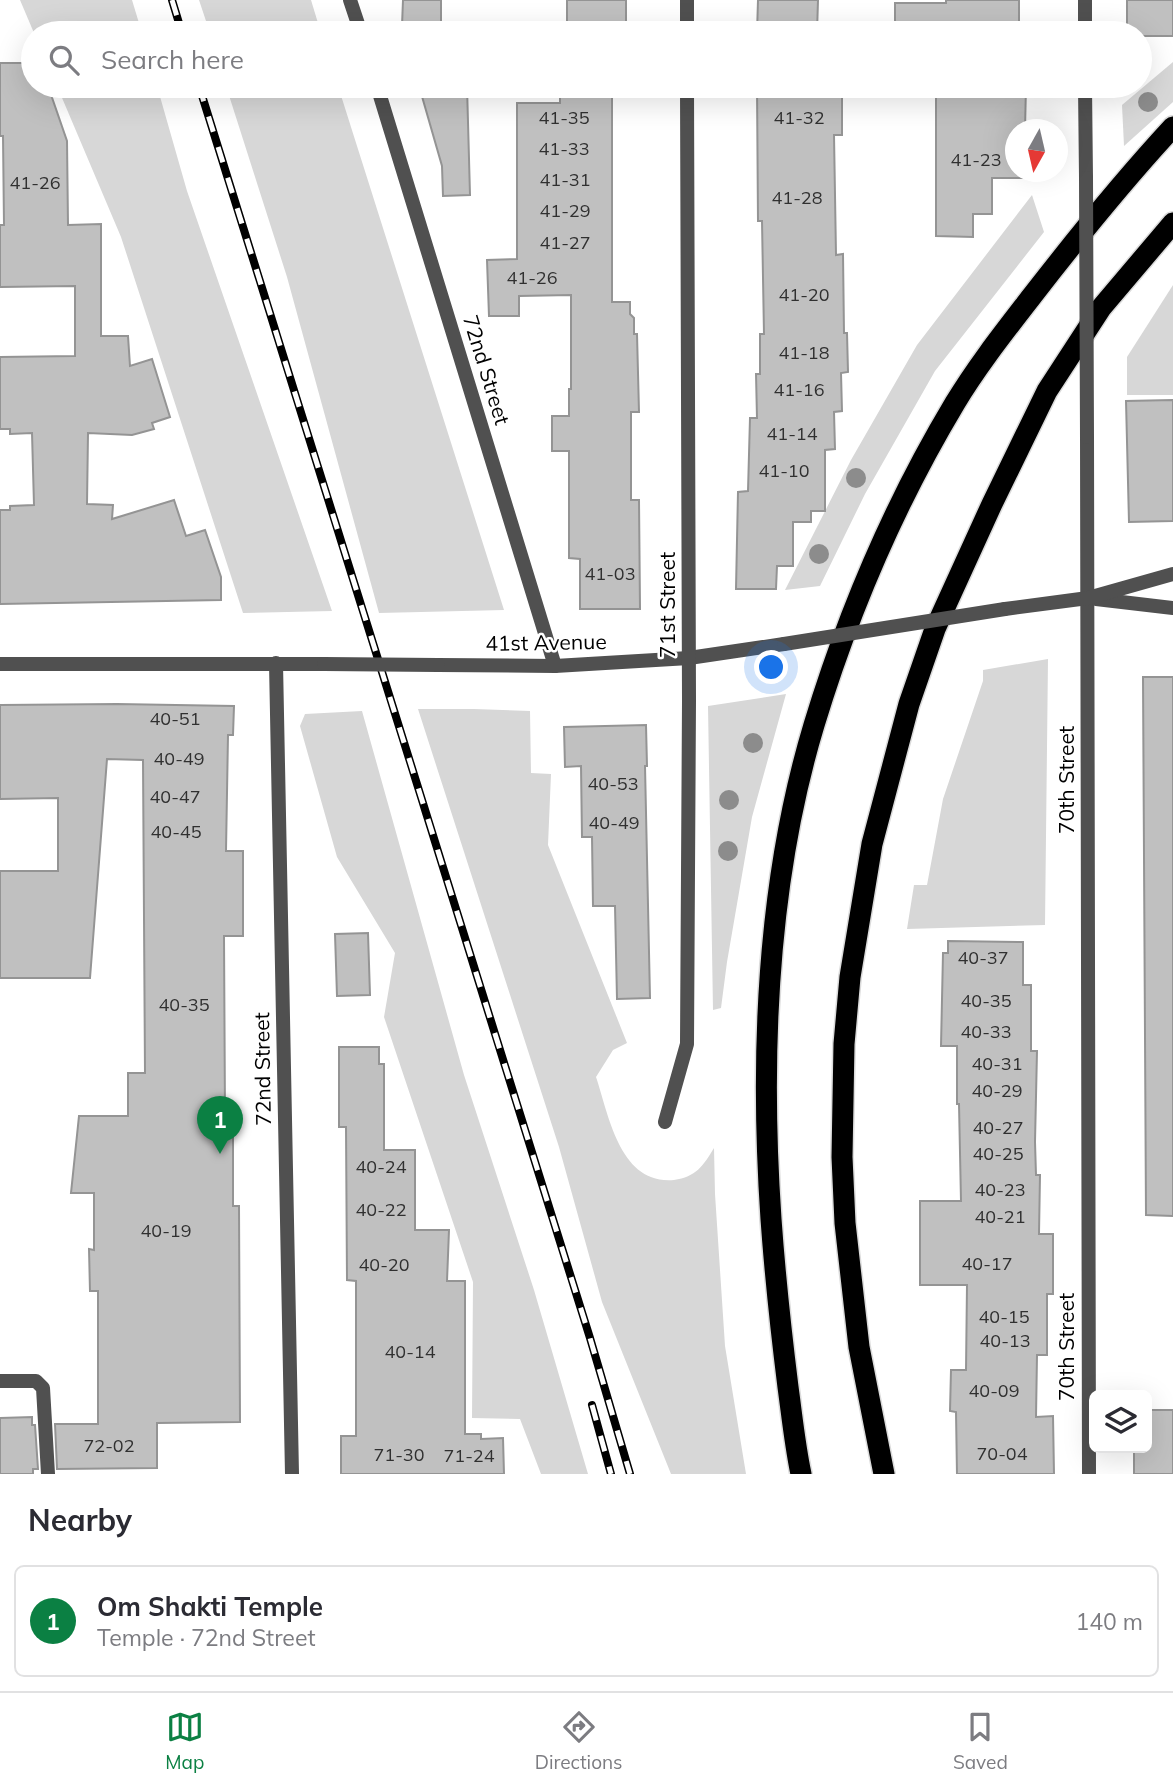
<!DOCTYPE html>
<html lang="en">
<head>
<meta charset="utf-8">
<style>
  :root { --surface:#fff; --page:#f7f7f7; --text:#2b2b33; --muted:#7c7c81; --line:#e1e1e2; --accent:#0b8043 }
  body { margin:0; font-family:Mulish,sans-serif; background:var(--page); color:var(--text) }
  .controls { position:absolute; right:21px; bottom:21px; display:grid; overflow:hidden; border-radius:10px; box-shadow:0 7px 28px #0002 }
  .controls button { width:63px; height:63px; display:grid; place-items:center; padding:0; border:0; border-bottom:2px solid var(--line); background:var(--surface); color:var(--text); font:35px sans-serif }
  .compass { position:absolute; left:1005px; top:119px; width:63px; height:63px; border-radius:50%; background:var(--surface); box-shadow:0 7px 28px #0002; rotate:188deg }
  .you { position:absolute; left:772px; top:668px; width:24px; height:24px; margin:-18px; border:5px solid #fff; border-radius:50%; background:#1a73e8; box-shadow:0 0 0 10px #1a73e833 }
  .badge { display:grid; place-items:center; width:46px; height:46px; border-radius:50%; background:var(--accent); color:#fff; font-size:23px; font-weight:700 }
  .pin { position:absolute; translate:-50% -58px; filter:drop-shadow(0 2px 4px #0008) }
  .pin::after { content:''; position:absolute; top:37px; width:24px; height:21px; background:inherit; clip-path:polygon(0 0,100% 0,50% 100%) }
  .list { margin:0; padding:0; list-style:none }
  h2 { display:flex; justify-content:space-between; align-items:center; height:91px; margin:0; padding:0 28px; font-size:30px }
  h2 small { font-size:23px; font-weight:400; color:var(--muted) }
  .list li { display:grid; grid-template-columns:46px 1fr auto; gap:21px; align-items:center; box-sizing:border-box; height:112px; margin:0 14px 14px; padding:0 14px; border:2px solid var(--line); border-radius:10px }
  .list b { display:block; font-size:26px; white-space:nowrap }
  .list p { margin:0; font-size:23px; white-space:nowrap; color:var(--muted) }
  .list em { font-size:23px; font-style:normal; color:var(--muted) }
  .icon { flex:none; width:38px; height:38px; fill:none; stroke:currentColor; stroke-width:2; stroke-linecap:round; stroke-linejoin:round }
  .map { position:relative; flex:none; width:1173px; height:1474px; overflow:hidden }
  .search { position:absolute; background:var(--surface); box-shadow:0 7px 28px #0002; left:21px; right:21px; top:21px; height:77px; display:flex; align-items:center; gap:18px; box-sizing:border-box; padding:0 24px; border-radius:38px; color:var(--muted); font-size:26px }
  .sheet { height:217px; background:var(--surface) }
  nav { display:flex; justify-content:space-around; align-items:center; box-sizing:border-box; height:98px; border-top:2px solid var(--line); background:var(--surface); font-size:19px; color:var(--muted) }
  nav a { display:grid; justify-items:center; gap:4px }
  nav .on { color:var(--accent) }
  .map>svg:first-child { display:block }
</style>
</head>
<body>
<div class="map">
<svg width="1173" height="1474" viewBox="0 0 1173 1474">
  <rect width="100%" height="100%" fill="#fff"/>
  <g fill="#d7d7d7">
    <path d="M20,0H132L142,33H34Z"/>
    <path d="M199,0H311L321,33H210Z"/>
    <path d="M1173,62V102L1124,146L1122,105Z"/>
    <path d="M57,86H157L187,191L332,611L243,613L121,237Z"/>
    <path d="M226,86H338L504,610L379,613L287,277Z"/>
    <path d="M1032,195L1044,232L935,371L865,494L820,586L785,590L851,460L917,345Z"/>
    <path d="M1173,285V395H1127V357Z"/>
    <path d="M1048,659L1045,925L907,929L914,885H927L943,799L983,681V670Z"/>
    <path d="M786,694L752,817L727,962L721,1008L713,1010L708,706Z"/>
    <path d="M418,709H474L530,711L531,773L551,774L548,845L627,1043L613,1050L596,1077C609,1116 620,1185 674,1180C696,1177 703,1166 714,1148L715,1194L725,1346L746,1474H671L602,1302L559,1147Z"/>
    <path d="M362,711L464,1075L534,1290L588,1474H541L520,1419L472,1418L473,1282L384,1017L395,953L337,857L300,726L305,714Z"/>
  </g>
  <g fill="#c0c0c0" stroke="#949494" stroke-width="2">
    <path d="M403,0H441V33H411V26H402Z"/>
    <rect x="567" y="0" width="59" height="33"/>
    <path d="M758,0H818L817,33H757Z"/>
    <path d="M946,0H1019V33H895V3H946Z"/>
    <path d="M1127,0H1173V36H1140V33H1127Z"/>
    <path d="M0,63H33V86H48L67,141L68,225L101,224V336H128L130,366L152,359L170,417L152,423L154,429L132,435L88,433L87,504L113,505L112,519L174,500L186,536L205,530L221,577V600L0,604V510H10V506L34,505L32,433L10,434V429H0V357L75,356V286L0,287V225H4L3,136H0Z"/>
    <path d="M419,86H467L470,195L443,196L442,166Z"/>
    <path d="M560,86H612V302H630V314L634,318V334H637L639,412H631V500H639L640,609H580V559L569,558V451H552V416H569V389H571V295L519,296V316H489L487,260L517,259V103H560Z"/>
    <path d="M757,86H842V135H834L836,255L843,254L844,333H847L848,372L841,373L842,411L834,412L835,449L825,450V511H811V522H793V566H777L776,589H736L738,492L748,491L750,418H757L756,374H760V334H764L762,221H758Z"/>
    <path d="M936,86H1026L1025,130H1016V172H1025V178H992V214H973V237L936,236Z"/>
    <path d="M1173,400V521L1129,522L1126,401Z"/>
    <path d="M1143,677H1173V1216L1146,1215Z"/>
    <path d="M117,704L234,706L233,735H228L226,851H243V936H224L225,1117H233V1206H239L240,1422L157,1423V1468L57,1469L55,1424H98V1291H90L89,1249L94,1250V1193H71L79,1116H128V1073H145L143,760L107,759L90,978H0V871H58V798L0,799V705Z"/>
    <path d="M646,725L647,766H645L650,998L617,999L615,906H593L592,837H582L581,766L565,767L564,727Z"/>
    <path d="M368,933L370,995L337,996L335,934Z"/>
    <path d="M948,941L1023,942V985H1031V1051H1037L1035,1142L1036,1175H1040L1039,1234H1053V1294H1047V1355H1037L1036,1417L1053,1416L1054,1474H957L956,1412L950,1411L951,1370H966L967,1285H920V1201H961L959,1104H957V1046H941L943,953H948Z"/>
    <path d="M339,1047H379V1064H384V1150H415V1230H449L447,1281H465V1434H481V1439L503,1438L504,1474H341V1436H356V1281L347,1280L346,1127H339Z"/>
    <path d="M1147,1410H1173V1474H1134V1448H1147Z"/>
    <path d="M32,1417V1425H35L38,1469H33V1474H0V1418Z"/>
  </g>
  <g fill="none" stroke-linecap="round" stroke-linejoin="round">
    <defs>
      <g id="highway">
        <path d="M801,1474C795,1446 792,1416 788,1387C781,1331 775,1275 771,1219C760,1057 767,881 814,725C848,613 895,503 955,403C978,365 1005,331 1032,296C1077,238 1123,181 1173,127"/>
        <path d="M884,1474L859,1347L845,1223L842,1157L844,1044L850,977L872,844L909,704L935,629L992,504L1047,391L1101,308L1173,223"/>
      </g>
    </defs>
    <use href="#highway" stroke="#dbdbdb" stroke-width="24"/>
    <path stroke="#505050" stroke-width="14" d="M0,1381H36L43,1388L48,1474"/>
    <g stroke="#505050" stroke-width="14">
      <path d="M350,0L361,33"/>
      <path d="M687,0V33"/>
      <path d="M1085,0V33"/>
      <path d="M377,86L555,666"/>
      <path d="M1085,86L1086,178"/>
      <path d="M1087,437L1089,1474"/>
      <path d="M1096,599L1173,608"/>
      <path d="M1005,609L1088,598L1173,574"/>
      <path d="M276,663L292,1474"/>
      <path d="M0,664H324"/>
      <path d="M438,665L555,666L689,658L784,644"/>
      <path d="M665,1122L687,1044L689,701L687,86"/>
    </g>
    <use href="#highway" stroke="#000" stroke-width="21"/>
    <defs>
      <g id="rail">
        <path d="M172,0L182,33"/>
        <path d="M199,86L590,1338L630,1474"/>
        <path d="M592,1405L611,1474"/>
      </g>
    </defs>
    <use href="#rail" stroke="#000" stroke-width="8"/>
    <use href="#rail" stroke="#fff" stroke-width="5" stroke-dasharray="16" stroke-linecap="butt"/>
    <g stroke="#505050" stroke-width="14">
      <path d="M1086,178L1087,437"/>
      <path d="M784,644L1005,609"/>
      <path d="M324,664L438,665"/>
    </g>
  </g>
  <g fill="#8c8c8c">
    <circle cx="1148" cy="102" r="10"/>
    <circle cx="856" cy="478" r="10"/>
    <circle cx="819" cy="554" r="10"/>
    <circle cx="753" cy="743" r="10"/>
    <circle cx="729" cy="800" r="10"/>
    <circle cx="728" cy="851" r="10"/>
  </g>
  <g text-anchor="middle" stroke-width="5" stroke-linejoin="round" paint-order="stroke">
    <g font-size="18" fill="#303030">
      <text x="564" y="124">41-35</text>
      <text x="799" y="124">41-32</text>
      <text x="564" y="155">41-33</text>
      <text x="976" y="166">41-23</text>
      <text x="565" y="186">41-31</text>
      <text x="35" y="189">41-26</text>
      <text x="797" y="204">41-28</text>
      <text x="565" y="217">41-29</text>
      <text x="565" y="249">41-27</text>
      <text x="532" y="284">41-26</text>
      <text x="804" y="301">41-20</text>
      <text x="804" y="359">41-18</text>
      <text x="799" y="396">41-16</text>
      <text x="792" y="440">41-14</text>
      <text x="784" y="477">41-10</text>
      <text x="610" y="580">41-03</text>
      <text x="175" y="725">40-51</text>
      <text x="179" y="765">40-49</text>
      <text x="613" y="790">40-53</text>
      <text x="175" y="803">40-47</text>
      <text x="614" y="829">40-49</text>
      <text x="176" y="838">40-45</text>
      <text x="983" y="964">40-37</text>
      <text x="986" y="1007">40-35</text>
      <text x="184" y="1011">40-35</text>
      <text x="986" y="1038">40-33</text>
      <text x="997" y="1070">40-31</text>
      <text x="997" y="1097">40-29</text>
      <text x="998" y="1134">40-27</text>
      <text x="998" y="1160">40-25</text>
      <text x="381" y="1173">40-24</text>
      <text x="1000" y="1196">40-23</text>
      <text x="381" y="1216">40-22</text>
      <text x="1000" y="1223">40-21</text>
      <text x="166" y="1237">40-19</text>
      <text x="987" y="1270">40-17</text>
      <text x="384" y="1271">40-20</text>
      <text x="1004" y="1323">40-15</text>
      <text x="1005" y="1347">40-13</text>
      <text x="410" y="1358">40-14</text>
      <text x="994" y="1397">40-09</text>
      <text x="109" y="1452">72-02</text>
      <text x="1002" y="1460">70-04</text>
      <text x="399" y="1461">71-30</text>
      <text x="469" y="1462">71-24</text>
    </g>
    <g font-size="21" fill="#000" stroke="#fff">
      <text transform="translate(486 370) rotate(73)" y="7">72nd Street</text>
      <text transform="translate(668 605) rotate(-90)" y="7">71st Street</text>
      <text transform="translate(546 643) rotate(-1)" y="7">41st Avenue</text>
      <text transform="translate(1067 780) rotate(-90)" y="7">70th Street</text>
      <text transform="translate(263 1069) rotate(-91)" y="7">72nd Street</text>
      <text transform="translate(1067 1347) rotate(-90)" y="7">70th Street</text>
    </g>
  </g>
</svg>
<div class="controls">
<button><svg class="icon" aria-label="layers" viewBox="0 0 24 24"><path d="M12 4l9 5-9 5-9-5zM3 14l9 5 9-5"/></svg></button>
</div>
<svg class="compass" viewBox="-18 -18 36 36"><path d="M0-13l5 13h-10z" fill="#e53935"/><path d="M0 13l5-13h-10z" fill="#7c7c81"/></svg>
<div class="you"></div>
<div class="pin badge" style="left:220px;top:1154px">1</div>
<div class="search"><svg class="icon" aria-label="search" viewBox="0 0 24 24"><circle cx="10" cy="10" r="6"/><path d="M15 15l6 6"/></svg>Search here</div>
</div>
<section class="sheet">
<h2>Nearby<small></small></h2>
<ul class="list">
<li><span class="badge">1</span><div><b>Om Shakti Temple</b><p>Temple · 72nd Street</p></div><em>140 m</em></li>
</ul>
</section>
<nav>
<a class="on"><svg class="icon" aria-label="map" viewBox="0 0 24 24"><path d="M3 6l6-2 6 2 6-2v14l-6 2-6-2-6 2zM9 4v14M15 6v14"/></svg>Map</a>
<a><svg class="icon" aria-label="directions" viewBox="0 0 24 24"><path d="M12 3l9 9-9 9-9-9zM9 14v-3h6M13 9l2 2-2 2"/></svg>Directions</a>
<a><svg class="icon" aria-label="saved" viewBox="0 0 24 24"><path d="M7 4h10v16l-5-4-5 4z"/></svg>Saved</a>
</nav>
</body>
</html>
